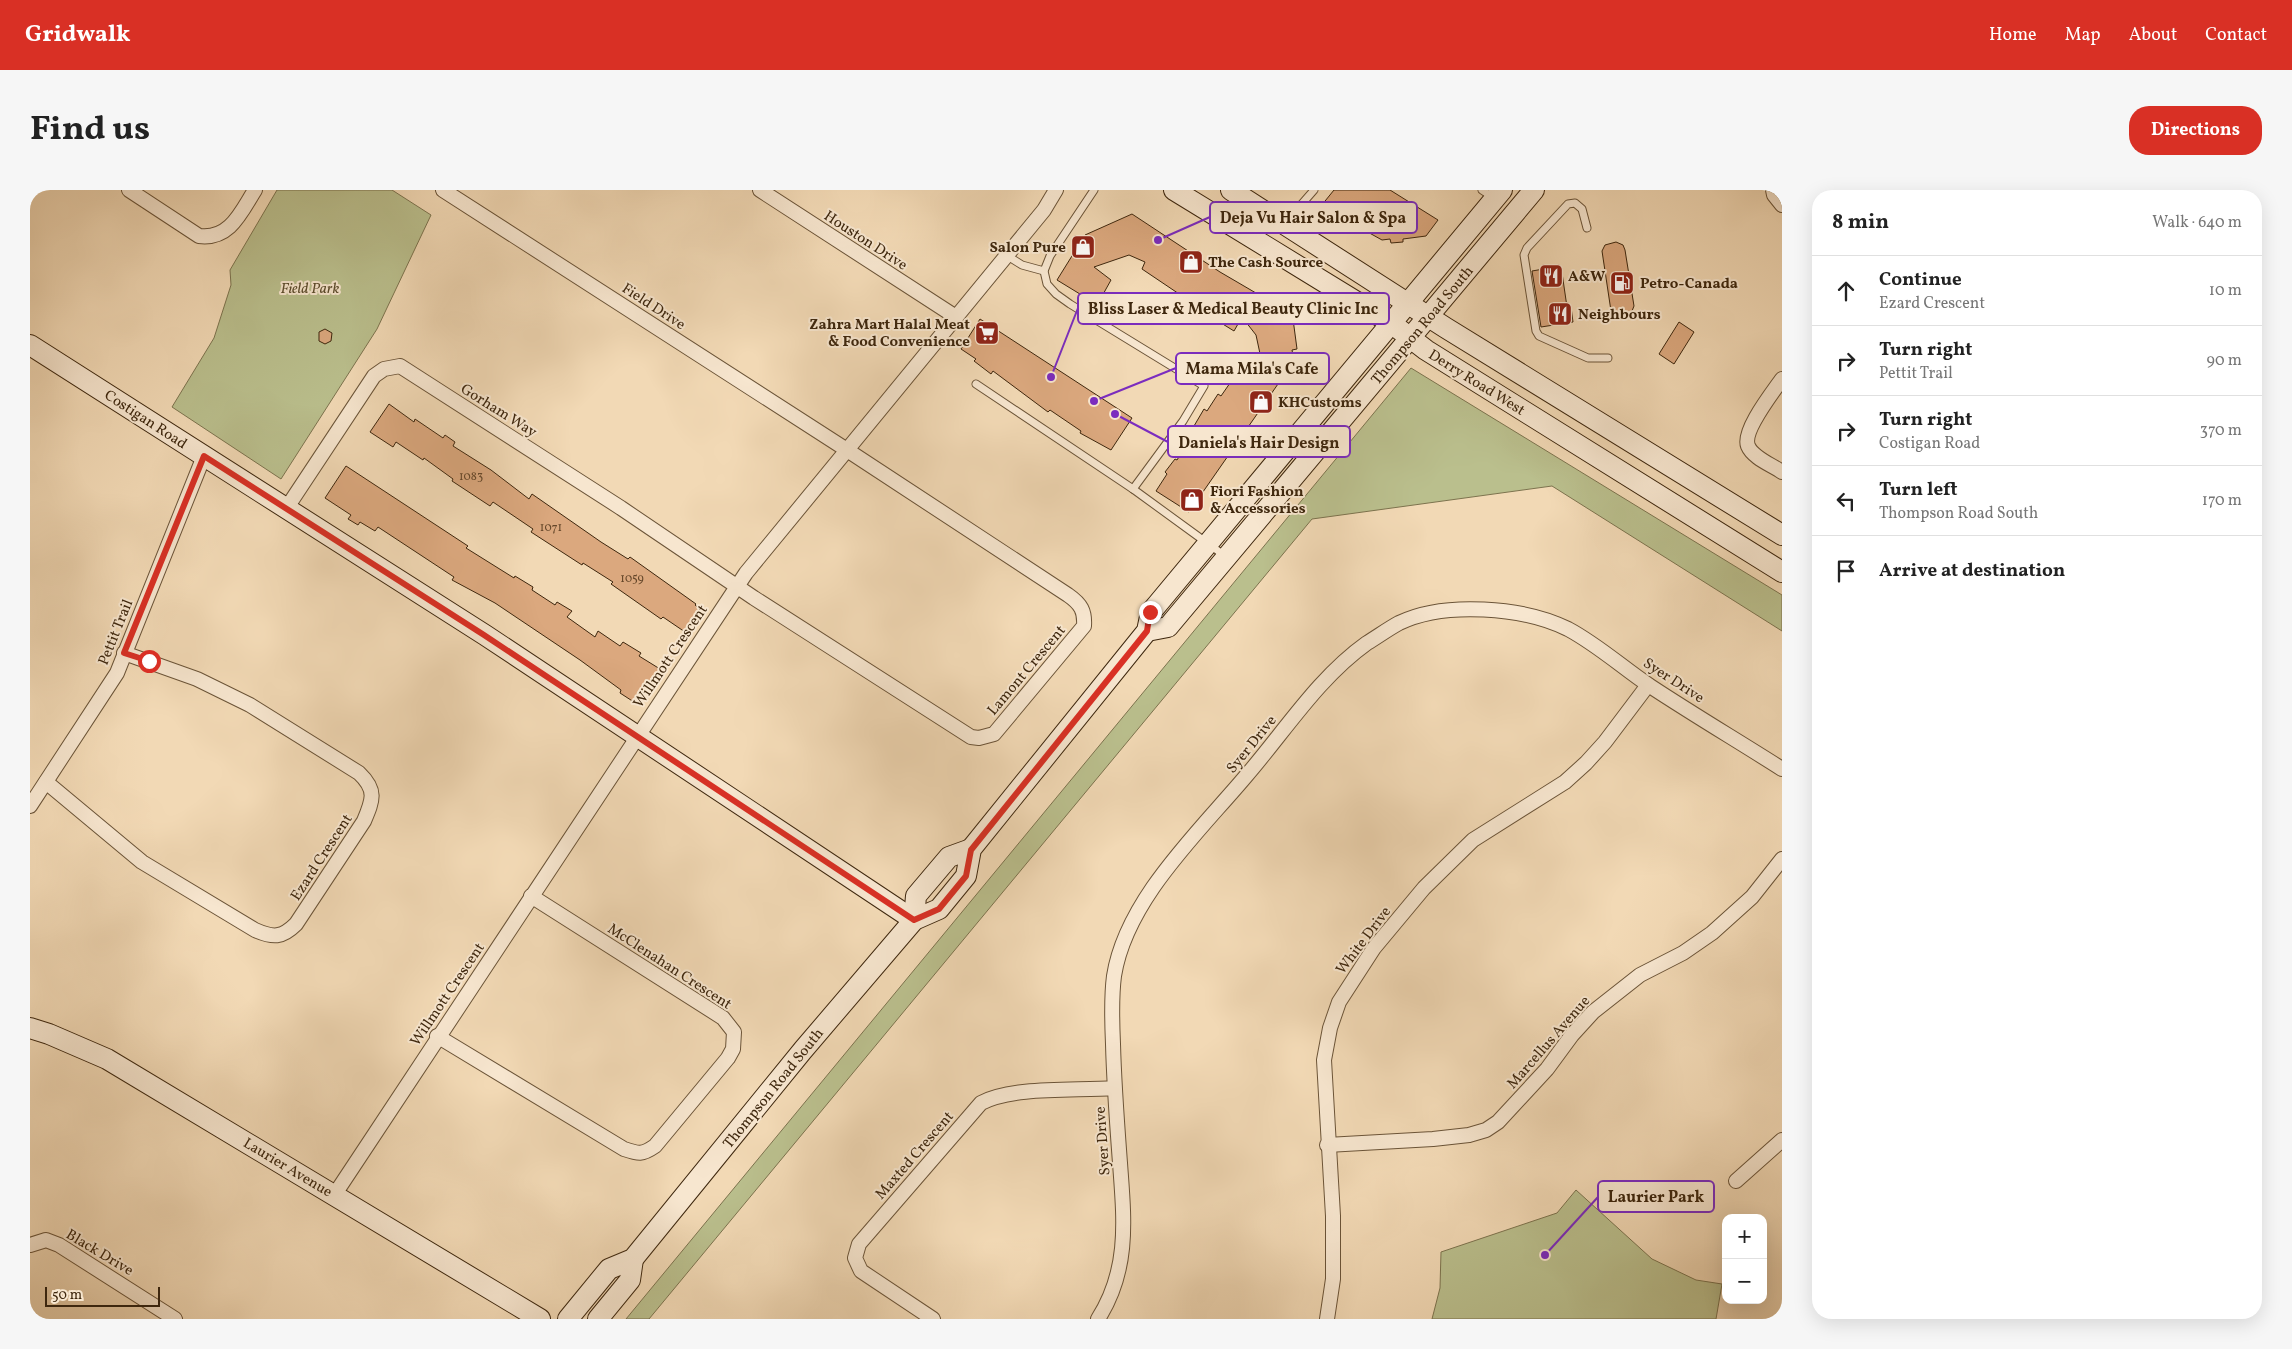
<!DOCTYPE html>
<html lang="en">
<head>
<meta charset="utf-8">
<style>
  :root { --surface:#fff; --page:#f6f6f6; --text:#222; --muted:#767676; --line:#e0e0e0; --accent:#d93025 }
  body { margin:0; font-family:Vollkorn,serif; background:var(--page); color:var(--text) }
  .controls { position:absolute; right:15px; bottom:15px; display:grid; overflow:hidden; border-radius:10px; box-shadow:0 5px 20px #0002 }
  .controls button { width:45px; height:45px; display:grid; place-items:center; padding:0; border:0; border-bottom:1px solid var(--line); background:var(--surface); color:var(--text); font:25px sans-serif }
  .scale { position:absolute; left:15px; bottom:12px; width:115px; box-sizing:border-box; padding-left:5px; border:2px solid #3e270e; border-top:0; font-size:14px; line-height:18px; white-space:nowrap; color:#3e270e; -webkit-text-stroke:4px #f7e6cf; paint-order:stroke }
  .stop { position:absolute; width:15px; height:15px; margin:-11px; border:4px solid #d93025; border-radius:50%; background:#fff }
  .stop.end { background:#d93025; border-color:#fff; box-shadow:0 1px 5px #0008 }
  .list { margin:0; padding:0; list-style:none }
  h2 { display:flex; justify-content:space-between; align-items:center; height:65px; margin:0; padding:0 20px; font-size:21px }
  h2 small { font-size:16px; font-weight:400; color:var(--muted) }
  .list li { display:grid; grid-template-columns:32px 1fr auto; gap:15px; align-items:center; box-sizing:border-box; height:70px; padding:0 20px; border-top:1px solid var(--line) }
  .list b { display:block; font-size:19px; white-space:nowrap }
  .list p { margin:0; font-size:16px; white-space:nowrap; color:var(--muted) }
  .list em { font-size:16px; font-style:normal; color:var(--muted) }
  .icon { flex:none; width:28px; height:28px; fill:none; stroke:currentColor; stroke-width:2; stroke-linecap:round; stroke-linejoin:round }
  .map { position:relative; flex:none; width:1752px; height:1129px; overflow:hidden; border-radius:20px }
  header { display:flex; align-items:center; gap:30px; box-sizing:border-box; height:70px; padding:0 25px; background:var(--accent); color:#fff }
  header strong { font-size:24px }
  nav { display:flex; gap:28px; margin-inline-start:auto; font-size:18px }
  .intro { display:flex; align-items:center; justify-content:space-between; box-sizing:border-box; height:120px; padding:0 30px }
  h1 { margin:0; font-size:35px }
  .button { padding:12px 22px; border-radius:20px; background:var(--accent); color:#fff; font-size:18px; font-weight:700 }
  main { display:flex; gap:30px; padding:0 30px }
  aside { flex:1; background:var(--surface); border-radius:20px; box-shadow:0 5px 20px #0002 }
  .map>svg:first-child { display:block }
</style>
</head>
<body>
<header>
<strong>Gridwalk</strong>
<nav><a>Home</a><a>Map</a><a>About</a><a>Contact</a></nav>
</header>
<div class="intro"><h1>Find us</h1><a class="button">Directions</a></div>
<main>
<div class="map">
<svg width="1752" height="1129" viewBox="0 0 1752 1129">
  <rect width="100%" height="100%" fill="#f2d9b5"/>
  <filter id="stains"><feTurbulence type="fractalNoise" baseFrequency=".004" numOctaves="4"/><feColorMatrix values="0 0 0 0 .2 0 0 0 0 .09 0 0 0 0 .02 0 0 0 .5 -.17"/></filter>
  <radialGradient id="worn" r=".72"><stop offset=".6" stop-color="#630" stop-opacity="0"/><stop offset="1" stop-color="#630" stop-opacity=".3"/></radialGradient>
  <g fill="#babf8d" stroke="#7c734e">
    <path d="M247,0H362L401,25L347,139L251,289L142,217L184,148L201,95L200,80Z"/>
    <path d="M1381,178L1752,405V441L1522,296L1282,329L619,1129H596Z"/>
    <path d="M1546,1000L1622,1069L1666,1090L1692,1094L1686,1129H1402L1410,1098L1411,1062L1527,1023Z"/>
  </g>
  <g fill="#dba87e" stroke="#3e270e">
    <path d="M1304,0H1360L1408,30L1396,46L1373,49V52L1361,53L1360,49L1352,50L1291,16Z"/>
    <path d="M1102,24L1190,82L1255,120V129H1263L1267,159L1262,160L1264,171L1159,322L1126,301L1137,284L1135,282L1145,269L1147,270L1167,238L1164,236L1174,219L1177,221L1188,204L1191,206L1216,170L1235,187L1226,145L1212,127L1204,141L1183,128L1187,124L1163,110L1161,112L1112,79L1115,72L1099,65L1064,77L1081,90L1071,108L1066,106L1063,112L1027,90L1055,45Z"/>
    <path d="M1586,52L1593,55L1595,60L1604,116L1602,121L1598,124L1591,126L1581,121L1572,61L1575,55Z"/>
    <path d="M1531,76L1537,117H1541L1543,132L1511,137L1502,81Z"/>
    <path d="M950,129L1102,228L1081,260L1050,243L1051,241L1020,220L1018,222L963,181L961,184L944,171L946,169L931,159Z"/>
    <path d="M1649,132L1664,142L1644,174L1629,164Z"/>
    <path d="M295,139L302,143L301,151L295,154L289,151V142Z"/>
    <path d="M359,214L384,232L385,229L413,248L415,245L425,252L423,256L461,280L499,309L502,304L571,352L598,369L600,367L666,414L665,415L670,419L655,442L633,427L631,429L581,394L583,392L553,373L552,375L501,342L503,339L463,312L460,316L422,291L423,289L394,268L393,270L366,252L363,257L340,242Z"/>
    <path d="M316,276L438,356L436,358L484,388L485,386L503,397L502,400L525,415L527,412L542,421L537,427L565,447L568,441L590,456L593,452L611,463L609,466L630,479L607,514L590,503L591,500L550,470L465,413L422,390L424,387L348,337L345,341L330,332L328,335L318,329L321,325L295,308Z"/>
  </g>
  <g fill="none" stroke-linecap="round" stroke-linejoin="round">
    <defs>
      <g id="lane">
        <path d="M1064,0L1020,66L1014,81L1017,94L1026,104L1040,114L1174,196L1153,231L1103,299"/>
        <path d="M1452,0L1464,8"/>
        <path d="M1256,32L1284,0"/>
        <path d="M1557,38L1552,19L1545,13L1538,14L1497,58L1494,65L1506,141L1509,146L1558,168H1578"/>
        <path d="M976,65L992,75L1014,81"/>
        <path d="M946,194L1103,299L1195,366"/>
      </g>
      <g id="street">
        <path d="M99,0L169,46C200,50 211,22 225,0"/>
        <path d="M730,0L926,127"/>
        <path d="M1743,0L1744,5L1752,15"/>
        <path d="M1752,189C1743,202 1712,241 1718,256C1723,268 1742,275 1752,282"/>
        <path d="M256,319L344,186L354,179L370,176L591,318L724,408L941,547L949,548L964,544L1054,436C1055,421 1051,414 1038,405L817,260L413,0"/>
        <path d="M16,592L112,672L225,740C243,748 252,748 266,734L334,631C343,610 347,600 329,583L220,515L167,489L94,463"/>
        <path d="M0,616L87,483L174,266"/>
        <path d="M407,846L594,959C609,964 612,965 625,956L698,868L703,859L704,842L693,828L501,706"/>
        <path d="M1297,955L1403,949L1439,945L1456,940L1468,932L1517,879L1542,845L1563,822L1610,785L1653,763L1682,743L1722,707L1752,669"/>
        <path d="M1706,991L1752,950"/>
        <path d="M305,1004L716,383L1014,20L1026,0"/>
        <path d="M0,1055L16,1050L29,1055L145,1129"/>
        <path d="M903,1129L831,1081L825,1068L829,1054L951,913C983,896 1046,901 1084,898"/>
        <path d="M1068,1129C1100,1079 1094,1029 1090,973C1087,933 1084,894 1083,854C1082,832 1081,809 1084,786C1096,710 1168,643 1216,586C1255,541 1288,488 1337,453C1347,447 1358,439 1369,433C1414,411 1494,417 1538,439C1568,455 1593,478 1620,496C1664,525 1708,551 1752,579"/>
        <path d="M1297,1129L1303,1089V1026L1294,870L1300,838L1309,812L1344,758L1394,698L1443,650L1535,592L1556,573L1575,552L1618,495"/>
      </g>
      <g id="secondary">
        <path d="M1144,0L1361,133L1396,160L1752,382"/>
        <path d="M1201,0L1416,138L1752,345"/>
        <path d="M0,155L455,445L884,730"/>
        <path d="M1117,441L1138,437L1504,0"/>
        <path d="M884,730L886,706L919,667L941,659"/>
        <path d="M0,838L19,844L77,869L510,1129"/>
        <path d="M538,1129L579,1079L603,1069L773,860L884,730L909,719L936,686L941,659L1117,441L1121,422L1472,0"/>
        <path d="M568,1129L600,1090L603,1069"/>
      </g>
    </defs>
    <use href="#lane" stroke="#6b5438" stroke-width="9"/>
    <use href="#street" stroke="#6b5438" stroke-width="16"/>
    <use href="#secondary" stroke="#3e270e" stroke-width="22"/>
    <use href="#lane" stroke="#f7e6cf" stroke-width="7"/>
    <use href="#street" stroke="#f7e6cf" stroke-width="14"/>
    <use href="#secondary" stroke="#f7e6cf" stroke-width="20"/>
  </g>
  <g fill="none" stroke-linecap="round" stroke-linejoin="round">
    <path stroke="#d93025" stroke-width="6" d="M119,471L94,463L174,266L454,445L884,730L909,719L936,686L941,660L1117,441L1120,422"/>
  </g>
  <defs>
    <symbol id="shop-square" viewBox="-11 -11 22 22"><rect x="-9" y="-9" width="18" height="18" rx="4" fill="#8f2418" stroke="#f7e6cf"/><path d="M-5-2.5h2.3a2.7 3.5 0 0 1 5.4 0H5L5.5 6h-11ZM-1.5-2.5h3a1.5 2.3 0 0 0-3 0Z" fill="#fff"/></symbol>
    <symbol id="restaurant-square" viewBox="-11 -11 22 22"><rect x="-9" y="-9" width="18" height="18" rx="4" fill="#8f2418" stroke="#f7e6cf"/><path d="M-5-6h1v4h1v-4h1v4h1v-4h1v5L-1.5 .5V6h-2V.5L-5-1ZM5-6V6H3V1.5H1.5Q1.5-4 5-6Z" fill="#fff"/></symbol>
    <symbol id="fuel-square" viewBox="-11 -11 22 22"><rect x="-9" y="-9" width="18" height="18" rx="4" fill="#8f2418" stroke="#f7e6cf"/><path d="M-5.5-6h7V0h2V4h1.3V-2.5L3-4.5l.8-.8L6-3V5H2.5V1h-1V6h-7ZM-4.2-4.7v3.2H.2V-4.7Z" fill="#fff"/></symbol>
    <symbol id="supermarket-square" viewBox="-11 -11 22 22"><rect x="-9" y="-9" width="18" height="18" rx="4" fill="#8f2418" stroke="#f7e6cf"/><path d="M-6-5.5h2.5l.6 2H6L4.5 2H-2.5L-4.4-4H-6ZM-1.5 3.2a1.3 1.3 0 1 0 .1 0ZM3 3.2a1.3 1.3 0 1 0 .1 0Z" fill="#fff"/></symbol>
  </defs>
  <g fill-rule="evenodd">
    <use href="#shop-square" x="1039" y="43" width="28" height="28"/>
    <use href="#shop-square" x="1147" y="58" width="28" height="28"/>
    <use href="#restaurant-square" x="1507" y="72" width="28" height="28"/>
    <use href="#fuel-square" x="1578" y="79" width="28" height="28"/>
    <use href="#restaurant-square" x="1516" y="110" width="28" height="28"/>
    <use href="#supermarket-square" x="943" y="129" width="28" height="28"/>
    <use href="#shop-square" x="1217" y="198" width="28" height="28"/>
    <use href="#shop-square" x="1148" y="296" width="28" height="28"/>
  </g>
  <g text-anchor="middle" stroke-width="4" stroke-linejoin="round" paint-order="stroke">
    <g font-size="12" fill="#65472a">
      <text x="441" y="290">1083</text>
      <text x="521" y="341">1071</text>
      <text x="602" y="392">1059</text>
    </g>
    <g font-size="15" fill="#3e270e" stroke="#f7e6cf">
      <text transform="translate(836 50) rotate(33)" y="5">Houston Drive</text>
      <text transform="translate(624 116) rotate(33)" y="5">Field Drive</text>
      <text transform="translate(1392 135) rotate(-50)" y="5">Thompson Road South</text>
      <text transform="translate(1447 192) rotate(32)" y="5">Derry Road West</text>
      <text transform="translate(469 220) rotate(32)" y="5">Gorham Way</text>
      <text transform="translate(116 229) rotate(33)" y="5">Costigan Road</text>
      <text transform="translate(85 442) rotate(-68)" y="5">Pettit Trail</text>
      <text transform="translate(640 466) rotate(-56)" y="5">Willmott Crescent</text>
      <text transform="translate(996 480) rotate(-50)" y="5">Lamont Crescent</text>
      <text transform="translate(1644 490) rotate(33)" y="5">Syer Drive</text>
      <text transform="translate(1221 554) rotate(-51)" y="5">Syer Drive</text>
      <text transform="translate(291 667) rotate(-57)" y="5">Ezard Crescent</text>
      <text transform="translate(1333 750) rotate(-53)" y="5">White Drive</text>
      <text transform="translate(640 776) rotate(33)" y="5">McClenahan Crescent</text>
      <text transform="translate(417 804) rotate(-56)" y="5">Willmott Crescent</text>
      <text transform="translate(1518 852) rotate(-49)" y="5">Marcellus Avenue</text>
      <text transform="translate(743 898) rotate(-51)" y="5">Thompson Road South</text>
      <text transform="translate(1072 951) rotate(-94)" y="5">Syer Drive</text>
      <text transform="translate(884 965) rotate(-49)" y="5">Maxted Crescent</text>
      <text transform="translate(258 977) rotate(31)" y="5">Laurier Avenue</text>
      <text transform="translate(70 1062) rotate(31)" y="5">Black Drive</text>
    </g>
    <g font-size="15" font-weight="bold" fill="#3e270e" stroke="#f7e6cf" text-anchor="start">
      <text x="1036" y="62" text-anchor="end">Salon Pure</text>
      <text x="1178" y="77">The Cash Source</text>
      <text x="1538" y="91">A&amp;W</text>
      <text x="1610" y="98">Petro-Canada</text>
      <text x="1548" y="129">Neighbours</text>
      <text x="940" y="139" text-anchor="end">Zahra Mart Halal Meat<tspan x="940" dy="17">&amp; Food Convenience</tspan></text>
      <text x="1248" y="217">KHCustoms</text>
      <text x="1180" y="306">Fiori Fashion<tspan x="1180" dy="17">&amp; Accessories</tspan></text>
    </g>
    <g font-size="15" font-style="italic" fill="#5d4d2e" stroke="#f7e6cf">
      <text x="280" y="103">Field Park</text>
    </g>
  </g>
  <path fill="none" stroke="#7b2cbf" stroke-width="2" d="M1128 50L1180 27M1021 187L1048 118M1064 211L1146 178M1085 224L1138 252M1515 1065L1568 1007"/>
  <g fill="#7b2cbf" stroke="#f7e6cf" stroke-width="2">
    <circle cx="1128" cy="50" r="5"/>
    <circle cx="1021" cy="187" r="5"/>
    <circle cx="1064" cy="211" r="5"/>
    <circle cx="1085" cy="224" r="5"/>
    <circle cx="1515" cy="1065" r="5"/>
  </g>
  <g fill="#f7e6cf" stroke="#7b2cbf" stroke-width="2">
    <rect x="1180" y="12" width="207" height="31" rx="5"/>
    <rect x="1048" y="103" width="311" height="31" rx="5"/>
    <rect x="1146" y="163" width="153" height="31" rx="5"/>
    <rect x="1138" y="236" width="182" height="31" rx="5"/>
    <rect x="1568" y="991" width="116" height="31" rx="5"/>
  </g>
  <g font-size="16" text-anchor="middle" font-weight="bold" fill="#3e270e">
    <text x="1283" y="33">Deja Vu Hair Salon &amp; Spa</text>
    <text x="1203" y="124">Bliss Laser &amp; Medical Beauty Clinic Inc</text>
    <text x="1222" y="184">Mama Mila's Cafe</text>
    <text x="1229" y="258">Daniela's Hair Design</text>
    <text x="1626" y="1012">Laurier Park</text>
  </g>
  <rect width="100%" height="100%" filter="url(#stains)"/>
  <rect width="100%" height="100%" fill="url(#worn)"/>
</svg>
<div class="controls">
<button>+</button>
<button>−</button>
</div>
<div class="scale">50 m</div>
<div class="stop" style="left:119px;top:471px"></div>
<div class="stop end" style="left:1120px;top:422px"></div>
</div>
<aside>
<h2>8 min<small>Walk · 640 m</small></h2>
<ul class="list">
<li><svg class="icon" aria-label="ahead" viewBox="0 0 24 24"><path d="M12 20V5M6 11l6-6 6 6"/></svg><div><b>Continue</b><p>Ezard Crescent</p></div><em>10 m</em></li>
<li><svg class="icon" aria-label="right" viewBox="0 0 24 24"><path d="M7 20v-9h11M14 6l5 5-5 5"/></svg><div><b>Turn right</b><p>Pettit Trail</p></div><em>90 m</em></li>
<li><svg class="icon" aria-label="right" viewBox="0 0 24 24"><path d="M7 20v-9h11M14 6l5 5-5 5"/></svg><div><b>Turn right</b><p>Costigan Road</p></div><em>370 m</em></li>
<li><svg class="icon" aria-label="left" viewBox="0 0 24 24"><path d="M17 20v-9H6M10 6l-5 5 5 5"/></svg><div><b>Turn left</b><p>Thompson Road South</p></div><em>170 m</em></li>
<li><svg class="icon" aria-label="arrive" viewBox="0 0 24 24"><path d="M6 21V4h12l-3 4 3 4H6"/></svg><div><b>Arrive at destination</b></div></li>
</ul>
</aside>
</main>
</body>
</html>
